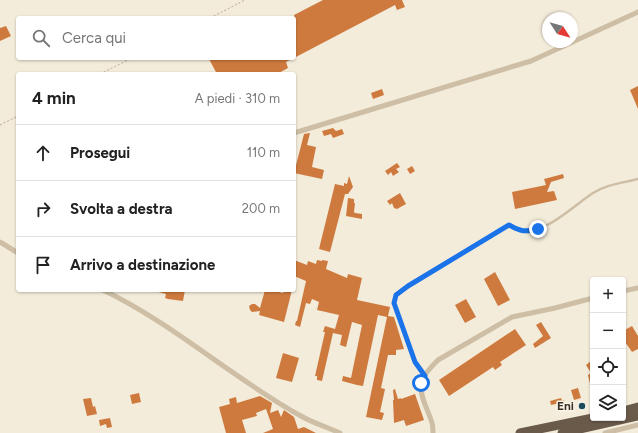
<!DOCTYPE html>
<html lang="it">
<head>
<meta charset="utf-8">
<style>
  :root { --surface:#fff; --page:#f6f6f6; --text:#222; --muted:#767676; --line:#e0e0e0 }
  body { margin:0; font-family:Figtree,sans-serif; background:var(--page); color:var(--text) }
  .controls { position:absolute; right:12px; bottom:12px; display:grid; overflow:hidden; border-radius:4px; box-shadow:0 1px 3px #0004 }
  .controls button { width:36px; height:36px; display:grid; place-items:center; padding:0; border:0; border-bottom:1px solid var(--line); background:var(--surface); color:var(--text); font:20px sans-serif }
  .compass { position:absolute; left:542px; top:12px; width:36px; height:36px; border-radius:50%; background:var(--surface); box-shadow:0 1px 3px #0004; rotate:126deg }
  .stop { position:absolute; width:12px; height:12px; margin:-9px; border:3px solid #1a73e8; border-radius:50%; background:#fff }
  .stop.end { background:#1a73e8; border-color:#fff; box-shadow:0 1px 4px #0008 }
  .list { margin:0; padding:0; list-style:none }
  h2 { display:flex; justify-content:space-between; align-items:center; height:52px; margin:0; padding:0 16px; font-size:17px }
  h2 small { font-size:13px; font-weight:400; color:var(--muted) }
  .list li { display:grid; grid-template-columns:26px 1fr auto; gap:12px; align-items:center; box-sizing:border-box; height:56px; padding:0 16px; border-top:1px solid var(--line) }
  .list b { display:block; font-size:15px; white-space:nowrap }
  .list em { font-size:13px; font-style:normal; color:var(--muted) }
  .icon { flex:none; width:22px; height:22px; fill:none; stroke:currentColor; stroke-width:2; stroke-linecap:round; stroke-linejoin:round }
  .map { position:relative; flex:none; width:638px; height:433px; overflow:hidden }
  .search { position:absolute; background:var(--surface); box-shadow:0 1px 3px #0004; left:16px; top:16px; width:280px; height:44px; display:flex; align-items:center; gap:10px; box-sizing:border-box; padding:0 14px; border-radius:4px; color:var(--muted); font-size:15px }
  .panel { position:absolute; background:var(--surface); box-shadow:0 1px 3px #0004; left:16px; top:72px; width:280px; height:220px; border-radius:4px }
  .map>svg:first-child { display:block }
</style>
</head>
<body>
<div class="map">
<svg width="638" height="433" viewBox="0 0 638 433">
  <rect width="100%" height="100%" fill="#f4ecda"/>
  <g fill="#ce7a3e">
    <path d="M323,0H402L405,7L397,10L395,5L294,58V15Z"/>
    <path d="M6,26L11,36L0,41V28Z"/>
    <path d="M211,58H294L286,62L288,68L277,74H217L209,59Z"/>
    <path d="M638,86V109L630,90Z"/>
    <path d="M382,89L384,95L373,99L371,93Z"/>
    <path d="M333,128L336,131L342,129L344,134L333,138L331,134L324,136L322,131Z"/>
    <path d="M310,133L307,145L316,147L312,167L324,170L322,179L294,173L304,134Z"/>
    <path d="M397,163L400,167L396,169L399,172L393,176L391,172L388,175L385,171Z"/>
    <path d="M412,166L415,171L410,174L407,169Z"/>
    <path d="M563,174L564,178L551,182L547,192L554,191L557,200L515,209L512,192L546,185L544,179Z"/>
    <path d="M349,176L353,187L348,194H345L330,252L319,249L335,184L344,186V183L347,184Z"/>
    <path d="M400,193L406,204L397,209L394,208L392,203L390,205L387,201Z"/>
    <path d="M348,198L354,199V203H355L354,212L355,213L362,214V219L346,216Z"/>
    <path d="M294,260L307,265L308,261L316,264L317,260L322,261V260L328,261L326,269L347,278L348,274L362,278L357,300L390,307L388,316L394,317L404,349L396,350V355H388L381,388L385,389L380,412L384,413L382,420L366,417L387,317L378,315L363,386L357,385L342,381L343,376L351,378L362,325L352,322L346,347L340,345L342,335L333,333L322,381L317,380V376H315L325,332H323L325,326L335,329L339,315L317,310L319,302L312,299L310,304L306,303L300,327L295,325L296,321H297L306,281L294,276Z"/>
    <path d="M495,272L510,300L498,306L484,279Z"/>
    <path d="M155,290H185L183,301L168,299L165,298L166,294L155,291Z"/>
    <path d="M265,290H271L283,293L284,290H292L284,322L259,315L260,311L252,312L250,310L249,306L252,304H255L260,308Z"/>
    <path d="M466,299L476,317L465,323L455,305Z"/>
    <path d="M541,322L551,338L535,348L533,344L543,336L536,325Z"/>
    <path d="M632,326L638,336V349L632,352L623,339V331Z"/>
    <path d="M515,329L526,345L500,362L502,365L495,370L493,367L449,396L439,380Z"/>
    <path d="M283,353L299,358L292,382L276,378Z"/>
    <path d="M591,361L593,364V388H591L588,375L591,373L586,365Z"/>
    <path d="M578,388L581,398L574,400L571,390Z"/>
    <path d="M395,389L398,399L401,398V399L415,394L424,420L406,426L404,420L394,423L393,400H394L393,390Z"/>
    <path d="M139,393L141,402L132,404L130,395Z"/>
    <path d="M260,396L272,403L270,413L278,410L281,417L284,410L294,417L298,429L304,427L316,433H263L273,429L266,409L256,413L257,416L242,420L246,433H226L219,407L230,404L229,399L236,397L237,403Z"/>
    <path d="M91,398L93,407L95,406L97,414L87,416L83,399Z"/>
    <path d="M561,398L562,401L564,400L566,410L562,411L560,403L551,405L550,401Z"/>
    <path d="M110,418L112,427L107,428L106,424L100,426L99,420Z"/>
  </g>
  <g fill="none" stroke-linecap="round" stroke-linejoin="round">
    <g stroke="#b8a88f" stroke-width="1" stroke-dasharray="2 2" stroke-linecap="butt">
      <path d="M210,18L245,0"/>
      <path d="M100,74L132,58"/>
      <path d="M0,125L18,116"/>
    </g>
    <path stroke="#cdbea5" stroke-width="2.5" d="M424,376L415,362L394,303L396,295L401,290L509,225C514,228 520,232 526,232C548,231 576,204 593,193C607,184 623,183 638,179"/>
    <g stroke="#cdbea5" stroke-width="5">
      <path d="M294,133L531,61L638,12"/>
      <path d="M0,242L18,253"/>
      <path d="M103,290C174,324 232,378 301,416C313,423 327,427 340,433"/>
      <path d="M623,291L638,288"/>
      <path d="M433,433C433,429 433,424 431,420C428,410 419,395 421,383C422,376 433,365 438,360L512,317L555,308L593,298"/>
      <path d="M605,433L638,425"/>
    </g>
    <g stroke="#6a5a4a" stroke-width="9">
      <path d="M623,411L638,407"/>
      <path d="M520,433L593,418"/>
      <path d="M562,433L638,416"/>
    </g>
  </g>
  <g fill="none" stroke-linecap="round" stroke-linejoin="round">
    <path stroke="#1a73e8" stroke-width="5" d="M421,383L425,376L415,362L394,303L396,295L408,286L509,225C521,232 525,232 538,229"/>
  </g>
  <circle fill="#1a4c5c" stroke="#fbf5e7" stroke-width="1.5" cx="582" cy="406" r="4"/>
  <g text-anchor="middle" stroke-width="3" stroke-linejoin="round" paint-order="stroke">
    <g font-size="12" font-weight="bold" fill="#382f27" stroke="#fbf5e7" text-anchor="end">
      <text x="574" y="410">Eni</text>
    </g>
  </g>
</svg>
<div class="controls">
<button>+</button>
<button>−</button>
<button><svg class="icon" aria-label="locate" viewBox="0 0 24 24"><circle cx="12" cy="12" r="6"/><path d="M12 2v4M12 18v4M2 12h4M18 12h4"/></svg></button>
<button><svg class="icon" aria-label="layers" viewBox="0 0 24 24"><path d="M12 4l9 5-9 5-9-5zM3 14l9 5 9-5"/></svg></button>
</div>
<svg class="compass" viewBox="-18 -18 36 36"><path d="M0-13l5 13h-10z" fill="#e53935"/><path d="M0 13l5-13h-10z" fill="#767676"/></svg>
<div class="stop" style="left:421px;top:383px"></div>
<div class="stop end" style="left:538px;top:229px"></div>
<div class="search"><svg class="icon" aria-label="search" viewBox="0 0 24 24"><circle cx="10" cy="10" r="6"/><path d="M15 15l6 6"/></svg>Cerca qui</div>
<section class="panel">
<h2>4 min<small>A piedi · 310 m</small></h2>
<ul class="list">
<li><svg class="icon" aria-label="ahead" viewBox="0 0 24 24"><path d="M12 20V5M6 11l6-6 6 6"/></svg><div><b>Prosegui</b></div><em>110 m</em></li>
<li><svg class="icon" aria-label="right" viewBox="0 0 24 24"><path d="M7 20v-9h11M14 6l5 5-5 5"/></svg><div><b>Svolta a destra</b></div><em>200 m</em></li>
<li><svg class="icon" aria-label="arrive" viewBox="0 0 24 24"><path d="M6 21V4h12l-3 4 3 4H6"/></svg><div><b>Arrivo a destinazione</b></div></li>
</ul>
</section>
</div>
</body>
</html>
